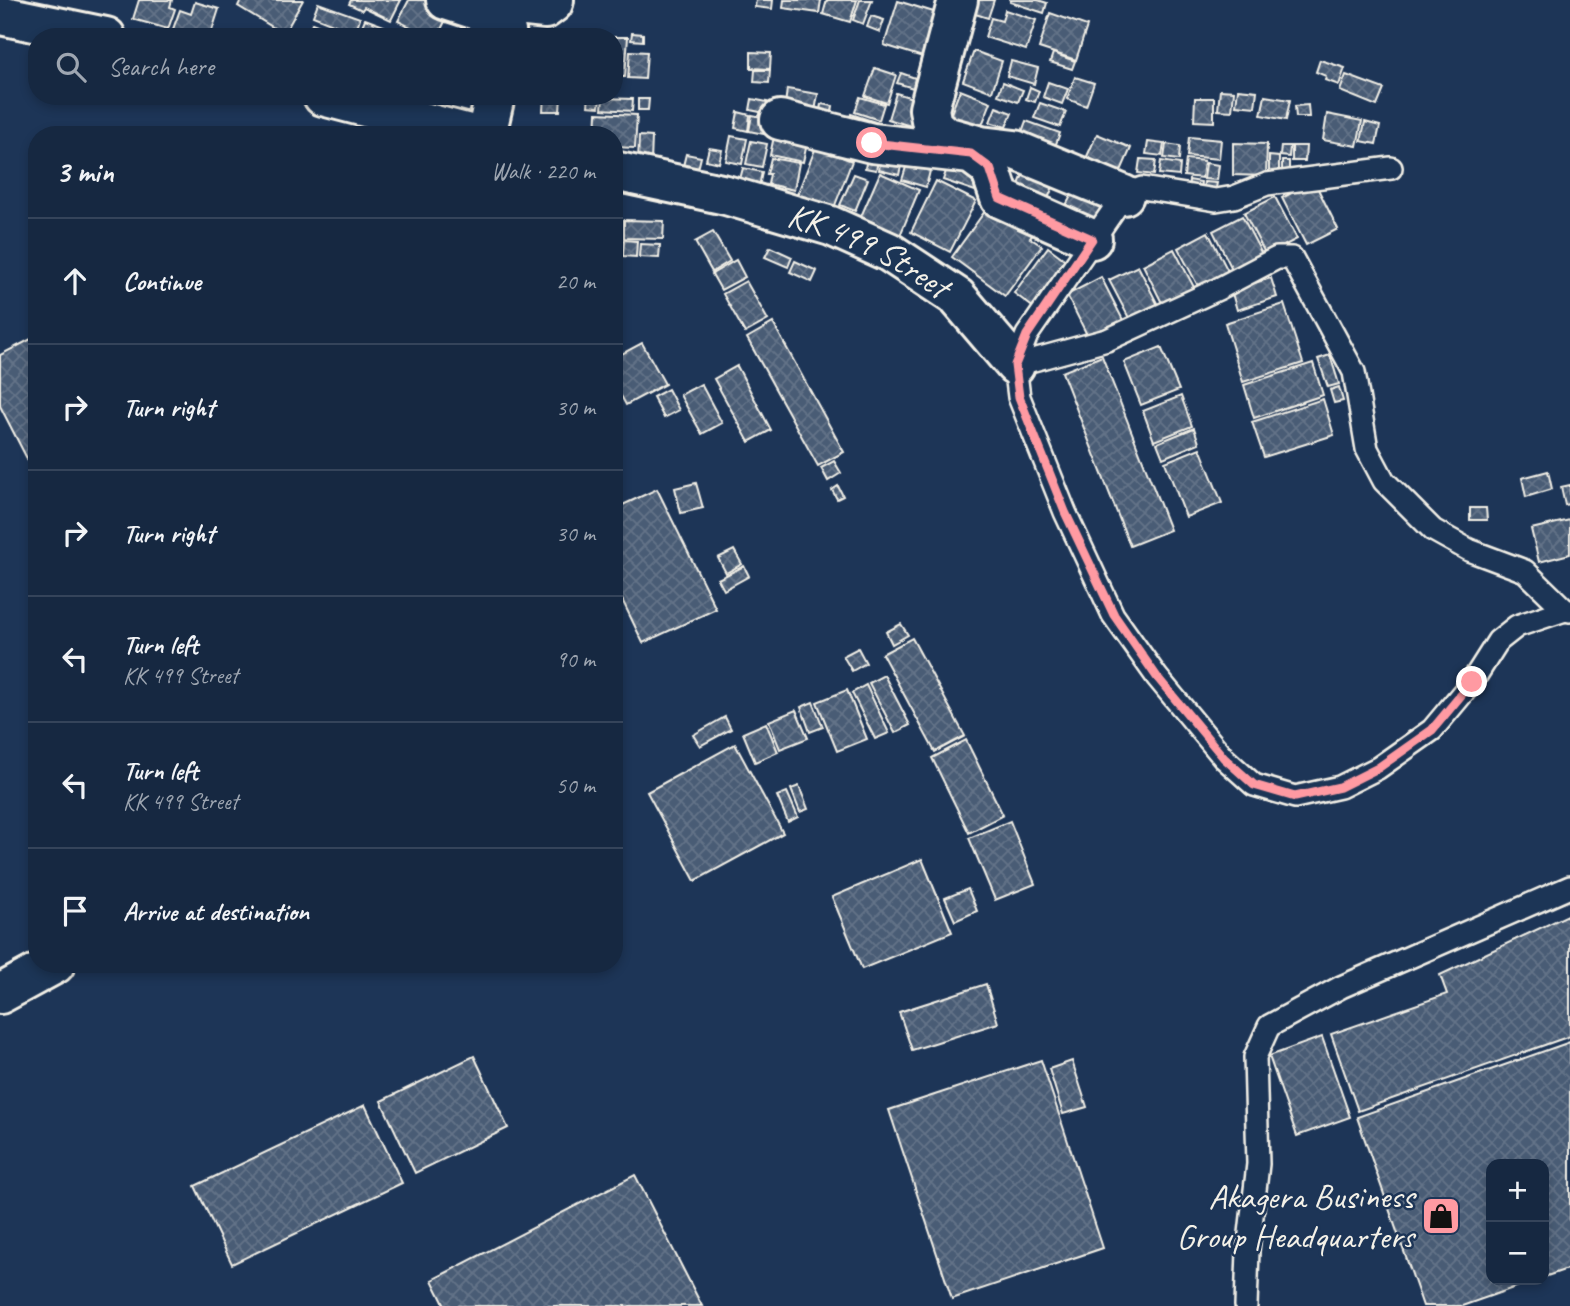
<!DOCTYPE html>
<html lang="en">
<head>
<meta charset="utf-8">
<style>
  :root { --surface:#162841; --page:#1f3048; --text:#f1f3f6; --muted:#9ea6b1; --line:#35445a }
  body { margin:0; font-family:Caveat,sans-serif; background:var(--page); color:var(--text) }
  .controls { position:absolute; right:21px; bottom:21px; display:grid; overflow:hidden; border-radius:14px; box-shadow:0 4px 10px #0003 }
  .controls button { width:63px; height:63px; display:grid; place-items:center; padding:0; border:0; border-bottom:2px solid var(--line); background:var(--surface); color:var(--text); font:35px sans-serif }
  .stop { position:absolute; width:21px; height:21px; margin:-16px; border:5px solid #ff9aa2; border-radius:50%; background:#fff }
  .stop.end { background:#ff9aa2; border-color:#fff; box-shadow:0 2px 7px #0008 }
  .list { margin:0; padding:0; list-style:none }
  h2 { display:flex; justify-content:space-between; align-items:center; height:91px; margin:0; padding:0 28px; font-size:30px }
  h2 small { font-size:23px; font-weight:400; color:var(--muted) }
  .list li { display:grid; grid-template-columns:46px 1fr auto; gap:21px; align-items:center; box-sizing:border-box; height:126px; padding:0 28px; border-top:2px solid var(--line) }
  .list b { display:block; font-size:26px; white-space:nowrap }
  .list p { margin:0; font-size:23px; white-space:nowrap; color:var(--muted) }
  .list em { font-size:23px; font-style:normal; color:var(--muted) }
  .icon { flex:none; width:38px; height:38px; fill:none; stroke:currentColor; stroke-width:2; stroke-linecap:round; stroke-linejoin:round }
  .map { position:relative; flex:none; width:1570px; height:1306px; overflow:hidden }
  .search { position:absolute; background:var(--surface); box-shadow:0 4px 10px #0003; left:28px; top:28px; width:595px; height:77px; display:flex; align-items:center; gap:18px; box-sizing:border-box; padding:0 24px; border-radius:28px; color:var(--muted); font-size:26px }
  .panel { position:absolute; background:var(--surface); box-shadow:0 4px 10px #0003; left:28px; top:126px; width:595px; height:847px; border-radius:28px }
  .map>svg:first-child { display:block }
</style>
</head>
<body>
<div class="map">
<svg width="1570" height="1306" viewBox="0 0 1570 1306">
  <defs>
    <pattern id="building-cross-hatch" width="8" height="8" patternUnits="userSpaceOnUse" patternTransform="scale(1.75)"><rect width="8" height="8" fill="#485b74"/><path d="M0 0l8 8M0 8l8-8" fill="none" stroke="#637388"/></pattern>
  </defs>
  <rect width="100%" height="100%" fill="#1d3557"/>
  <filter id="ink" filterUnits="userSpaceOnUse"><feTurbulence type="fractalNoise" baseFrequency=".0143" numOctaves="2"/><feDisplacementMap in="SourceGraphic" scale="14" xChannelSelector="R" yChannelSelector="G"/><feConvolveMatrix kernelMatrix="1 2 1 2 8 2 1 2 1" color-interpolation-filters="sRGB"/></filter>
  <g filter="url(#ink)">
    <g fill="url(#building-cross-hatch)" stroke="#f4f1e8" stroke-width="2">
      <path d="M139,0H172L170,7L175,9L168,29L133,19Z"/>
      <path d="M241,0H303L284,34L238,6Z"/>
      <path d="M351,0H401L391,20L364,7L362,10L349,4Z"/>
      <path d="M409,0H430L451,10L437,37H431L398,21Z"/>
      <path d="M756,0H773L772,9L755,7Z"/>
      <path d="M784,0H821L819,13L783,8Z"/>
      <path d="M827,0H857L850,22L823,14Z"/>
      <path d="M860,0H872L863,24L853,20Z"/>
      <path d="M972,0H994L988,18L969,12Z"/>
      <path d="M1010,0H1038L1047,3L1044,13L1010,2Z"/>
      <path d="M898,1L940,14L926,58L884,45Z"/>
      <path d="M195,2L219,9L210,37H187L172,32L180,10L191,14Z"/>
      <path d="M318,3L360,18L355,33L313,16Z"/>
      <path d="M1005,10L1036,20L1026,50L985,37L991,18L1002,21Z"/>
      <path d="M1050,13L1087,26L1076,60L1039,48Z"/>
      <path d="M871,16L884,20L880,32L867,27Z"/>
      <path d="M365,19L384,26L380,37H368L359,33Z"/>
      <path d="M312,23L347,37H307Z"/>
      <path d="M632,33L643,34V41L631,40Z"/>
      <path d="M614,37H628L625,77H614Z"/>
      <path d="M630,51L647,52L645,79L628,78Z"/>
      <path d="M974,51L1002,61L992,92L963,81Z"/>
      <path d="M751,52L771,53L770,69L751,68Z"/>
      <path d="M1053,53L1075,61L1072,69L1050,62Z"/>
      <path d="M1320,60L1345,68L1339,85L1325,80L1326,76L1316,72Z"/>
      <path d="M1011,61L1038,68L1034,84L1007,76Z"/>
      <path d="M875,68L896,75L887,103L865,96Z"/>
      <path d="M755,70H770L769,83L754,82Z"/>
      <path d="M901,73L915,78L913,88L897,83Z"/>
      <path d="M1346,75L1384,89L1377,106L1340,91Z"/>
      <path d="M1075,77L1094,83L1086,106L1067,99Z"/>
      <path d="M1003,82L1023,90L1018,102L998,95Z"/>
      <path d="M1048,82L1068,89L1062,104L1043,97Z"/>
      <path d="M1030,87L1039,91L1035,102L1026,99Z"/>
      <path d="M787,89L818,94L814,117L784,113Z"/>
      <path d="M1238,89L1257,91L1255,107L1236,105Z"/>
      <path d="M960,90L991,102L978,135L947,124Z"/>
      <path d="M1220,90L1234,91L1232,111L1218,110Z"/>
      <path d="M896,93L922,101L914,127L888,119Z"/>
      <path d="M439,96H459L457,103Z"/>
      <path d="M544,96H561L560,111H543Z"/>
      <path d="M589,96L600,97L599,107L588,106Z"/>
      <path d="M1265,96L1290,100L1286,120L1261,115Z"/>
      <path d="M860,97L884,104L879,120L855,112Z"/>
      <path d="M603,98L633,99L632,111L602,109Z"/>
      <path d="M1195,98H1214V122L1194,121Z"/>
      <path d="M638,99H649L648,110H638Z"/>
      <path d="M752,99L767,102L765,113L750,110Z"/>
      <path d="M1040,103L1066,112L1060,127L1034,118Z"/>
      <path d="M821,104L833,106L830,123L818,121Z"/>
      <path d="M1308,105L1309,117H1296L1295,106Z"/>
      <path d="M996,107L1012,113L1006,127L990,122Z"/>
      <path d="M738,112L750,115L748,131L735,128Z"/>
      <path d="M597,113L637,115L635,148L614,147V135H596Z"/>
      <path d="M851,114L878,123L873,140L846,132Z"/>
      <path d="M1327,114L1362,121L1357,146L1323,140Z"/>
      <path d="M752,115L772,119L769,135L749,131Z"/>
      <path d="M1026,121L1060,133L1053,152L1019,140Z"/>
      <path d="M1365,122L1380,126L1376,144L1361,141Z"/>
      <path d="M776,127L809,134L803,162L770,155Z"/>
      <path d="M1097,134L1131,148L1114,187L1080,172Z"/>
      <path d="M639,136L652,137L651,163H638Z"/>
      <path d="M731,136L747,139L742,164L726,161Z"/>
      <path d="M1189,137L1221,140L1219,159L1187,156Z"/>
      <path d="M751,141L767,144L762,167L746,164Z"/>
      <path d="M1148,142L1164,144L1162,156L1146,154Z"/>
      <path d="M1233,143L1267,144L1266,176L1233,175Z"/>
      <path d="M1166,144L1180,146L1179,160L1164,158Z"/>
      <path d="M1281,146H1290L1289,157L1280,156Z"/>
      <path d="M1292,146H1306L1305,161H1292Z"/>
      <path d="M816,147L852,161L832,213L795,200Z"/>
      <path d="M709,148L722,150L719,163L706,160Z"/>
      <path d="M686,154L701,157L698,169L683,166Z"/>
      <path d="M868,155L879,157L876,170L865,168Z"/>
      <path d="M1269,156L1279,157V172H1269Z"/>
      <path d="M881,157L902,161L899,175L879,170Z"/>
      <path d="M771,158L799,163L794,190L768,184L770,174H767Z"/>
      <path d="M950,159L988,172L981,193L943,180Z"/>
      <path d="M1140,159L1156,160L1154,175L1138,173Z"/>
      <path d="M1186,159L1204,161L1202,178L1184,176Z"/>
      <path d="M1161,161L1180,164L1179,176L1159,174Z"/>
      <rect x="1282" y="161" width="7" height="12"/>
      <path d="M1206,163L1219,165L1217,180L1204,179Z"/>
      <path d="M907,164L930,171L926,187L902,180Z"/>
      <path d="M743,168L762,172L759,187L739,183Z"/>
      <path d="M1025,170L1055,182L1044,208L1014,196Z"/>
      <path d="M880,173L919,190L899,238L859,221Z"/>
      <path d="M854,174L868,179L855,211L840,205Z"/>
      <path d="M1189,180L1201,182L1200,190L1188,189Z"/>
      <path d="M936,181L976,201L950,252L911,232Z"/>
      <path d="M1314,181L1338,229L1306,245L1282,198Z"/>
      <path d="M1204,182L1217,183L1215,193L1203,192Z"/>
      <path d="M1076,187L1106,203L1090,232L1060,216Z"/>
      <path d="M1275,197L1297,239L1266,255L1244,213Z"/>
      <path d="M988,207L1013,226L1020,216L1038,229L1030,238L1042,246L1005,296L952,257Z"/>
      <path d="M614,215H621L620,228H614Z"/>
      <path d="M1242,216L1263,256L1233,271L1213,231Z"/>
      <path d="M624,220L664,221L663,239L624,238Z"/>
      <path d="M713,232L730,261L712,272L695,242Z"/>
      <path d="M1208,232L1229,273L1199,288L1178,248Z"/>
      <path d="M624,240L637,241L636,257L623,256Z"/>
      <path d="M640,244L660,245L659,258L639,257Z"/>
      <path d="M770,247L792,257L788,267L765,257Z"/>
      <path d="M1048,247L1068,262L1034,308L1014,293Z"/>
      <path d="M1174,249L1196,291L1164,307L1143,265Z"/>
      <path d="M736,260L745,277L721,290L712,274Z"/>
      <path d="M795,261L817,271L812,282L790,272Z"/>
      <path d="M1138,266L1158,305L1130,320L1109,280Z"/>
      <path d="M1101,277L1123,320L1088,337L1067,295Z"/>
      <path d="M1271,278L1277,297L1237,310L1231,290Z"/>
      <path d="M746,281L768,320L745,333L723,294Z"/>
      <path d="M1284,304L1303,363L1243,382L1225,323Z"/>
      <path d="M773,323L844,452L818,466L747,338Z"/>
      <path d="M37,336V478L0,406V355Z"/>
      <path d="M642,343L665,384L626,405L614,383V358Z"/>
      <path d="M1161,347L1179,390L1141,405L1124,362Z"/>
      <path d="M1330,355L1339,384L1328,387L1318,359Z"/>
      <path d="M1102,356L1170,530L1130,546L1062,372Z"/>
      <path d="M1313,363L1323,395L1254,418L1244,385Z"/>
      <path d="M737,366L771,430L749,442L714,379Z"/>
      <path d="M701,384L722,423L702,434L680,395Z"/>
      <path d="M1339,387L1343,401L1334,403L1330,390Z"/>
      <path d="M668,389L679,410L664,418L653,397Z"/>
      <path d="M1181,396L1192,426L1154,441L1143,411Z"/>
      <path d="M1323,399L1334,435L1264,457L1252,422Z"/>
      <path d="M1194,428L1199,443L1163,458L1157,443Z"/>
      <path d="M1200,448L1222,503L1186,517L1165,462Z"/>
      <path d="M834,461L841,473L828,481L821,468Z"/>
      <path d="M1548,471L1552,489L1526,497L1522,478Z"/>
      <path d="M696,483L703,508L681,513L675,488Z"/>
      <path d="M1570,485V504L1565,505L1561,487Z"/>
      <path d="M838,486L843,496L837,499L832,490Z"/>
      <path d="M657,489L716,609L643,643L614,583V509Z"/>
      <path d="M1470,508H1486L1487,520H1470Z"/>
      <path d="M1570,520V554L1539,562L1531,529Z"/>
      <path d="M734,550L742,564L726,573L718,558Z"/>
      <path d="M744,566L749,576L724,590L718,579Z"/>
      <path d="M901,624L908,635L892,644L886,632Z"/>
      <path d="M912,638L965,736L935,752L882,654Z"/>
      <path d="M858,648L866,663L852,671L843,656Z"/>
      <path d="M884,675L910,725L895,733L869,683Z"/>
      <path d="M866,685L889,733L875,739L852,693Z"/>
      <path d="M847,690L867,739L837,751L817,702Z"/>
      <path d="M813,702L823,727L810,732L801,707Z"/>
      <path d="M796,710L808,738L780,749L769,721Z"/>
      <path d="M725,717L731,729L700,746L693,735Z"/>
      <path d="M766,723L778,752L755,762L743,733Z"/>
      <path d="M966,740L1003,815L969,833L932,758Z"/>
      <path d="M735,744L783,833L695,881L647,792Z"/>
      <path d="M799,786L808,809L800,812L791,789Z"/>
      <path d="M787,792L798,817L788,822L777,796Z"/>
      <path d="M1010,821L1035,884L995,900L969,838Z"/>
      <path d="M922,859L952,932L862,969L832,897Z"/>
      <path d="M968,889L977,911L955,921L945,898Z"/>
      <path d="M1570,914V1036L1358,1111L1331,1034L1447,994L1440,975Z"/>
      <path d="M986,984L998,1023L912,1050L899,1012Z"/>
      <path d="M1322,1037L1350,1117L1297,1136L1269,1056Z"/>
      <path d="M1570,1042V1268L1544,1277V1164H1491V1280H1536L1462,1306H1423L1357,1117Z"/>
      <path d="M474,1056L508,1128L415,1173L381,1101Z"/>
      <path d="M1041,1060L1103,1248L952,1299L889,1110Z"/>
      <path d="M1072,1061L1087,1107L1063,1114L1049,1069Z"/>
      <path d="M365,1105L402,1183L232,1264L195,1186Z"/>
      <path d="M635,1175L702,1306H445L432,1280Z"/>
    </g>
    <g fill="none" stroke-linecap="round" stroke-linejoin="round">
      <defs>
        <g id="service">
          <path d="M1015,365L1019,397L1065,512L1113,615L1157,677L1224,758L1254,785L1295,797L1340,787L1378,768L1432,730L1472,682L1498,641L1517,626L1565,610"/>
          <path d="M1015,365L1107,340L1218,289L1277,258H1292L1354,372L1367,449L1384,481L1433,530L1469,550L1525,571L1565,610L1570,611"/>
          <path d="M1015,365L1027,335L1124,195L1142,188L1216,200L1234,197L1267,184L1391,168"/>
          <path d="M1246,1306L1248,1251L1258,1164L1255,1057L1269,1026L1341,987L1570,887"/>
        </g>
        <g id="minor">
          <path d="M446,0L504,19"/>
          <path d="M958,0L929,109L932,125L945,136L981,146L1015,150L1124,195"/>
          <path d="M0,15L106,37"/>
          <path d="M507,37C505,25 501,15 508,5L545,9L553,3L554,0"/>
          <path d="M323,96L473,135"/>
          <path d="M780,120L872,143L971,154L990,168L1000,198L1092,239"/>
          <path d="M486,135L495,96"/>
          <path id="s1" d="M614,171L726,195L831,226L889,252L957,297L1015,365"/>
          <path d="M0,994L55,964"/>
        </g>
      </defs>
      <use href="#service" stroke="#f4f1e8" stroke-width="26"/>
      <use href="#minor" stroke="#f4f1e8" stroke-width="44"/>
      <use href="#service" stroke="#1d3557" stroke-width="21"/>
      <use href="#minor" stroke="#1d3557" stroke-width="38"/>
    </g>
  </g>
  <g fill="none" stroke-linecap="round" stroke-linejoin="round" filter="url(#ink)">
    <path stroke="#ff9aa2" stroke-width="9" d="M872,143L971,154L990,168L1000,198L1092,239L1027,335L1015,365L1019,397L1065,512L1114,615L1157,677L1224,758L1254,785L1295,797L1340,787L1378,768L1432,730L1472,682"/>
  </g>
  <defs>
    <symbol id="shop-square" viewBox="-11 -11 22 22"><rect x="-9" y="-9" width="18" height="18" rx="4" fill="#ff9aa2" stroke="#1d3557"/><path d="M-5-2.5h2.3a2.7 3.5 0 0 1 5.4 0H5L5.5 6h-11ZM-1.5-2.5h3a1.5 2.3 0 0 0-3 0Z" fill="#111"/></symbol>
  </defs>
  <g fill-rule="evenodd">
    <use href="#shop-square" x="1419" y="1194" width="44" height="44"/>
  </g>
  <g text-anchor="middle" stroke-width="5" stroke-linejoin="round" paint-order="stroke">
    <g font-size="35" fill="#f4f1e8" stroke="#1d3557">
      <text dy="12" stroke="none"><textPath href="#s1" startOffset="268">KK 499 Street</textPath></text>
    </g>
    <g font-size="35" fill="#f4f1e8" stroke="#1d3557" text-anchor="end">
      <text x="1414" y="1208">Akagera Business<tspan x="1414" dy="40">Group Headquarters</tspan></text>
    </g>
  </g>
</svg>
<div class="controls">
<button>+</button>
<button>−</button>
</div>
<div class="stop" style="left:872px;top:143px"></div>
<div class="stop end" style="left:1472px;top:682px"></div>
<div class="search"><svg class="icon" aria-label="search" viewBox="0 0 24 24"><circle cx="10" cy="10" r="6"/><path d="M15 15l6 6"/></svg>Search here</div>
<section class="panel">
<h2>3 min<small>Walk · 220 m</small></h2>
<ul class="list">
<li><svg class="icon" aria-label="ahead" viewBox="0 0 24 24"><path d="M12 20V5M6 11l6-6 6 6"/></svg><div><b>Continue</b></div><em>20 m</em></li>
<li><svg class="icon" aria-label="right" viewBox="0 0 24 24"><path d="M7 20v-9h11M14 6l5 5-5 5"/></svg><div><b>Turn right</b></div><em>30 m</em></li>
<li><svg class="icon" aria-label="right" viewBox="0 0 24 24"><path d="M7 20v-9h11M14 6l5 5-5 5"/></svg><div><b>Turn right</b></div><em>30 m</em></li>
<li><svg class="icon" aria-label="left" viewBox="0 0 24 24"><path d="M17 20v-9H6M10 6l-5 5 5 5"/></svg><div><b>Turn left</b><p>KK 499 Street</p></div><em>90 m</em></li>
<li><svg class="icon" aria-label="left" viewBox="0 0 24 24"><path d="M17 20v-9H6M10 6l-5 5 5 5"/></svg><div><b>Turn left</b><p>KK 499 Street</p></div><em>50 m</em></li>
<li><svg class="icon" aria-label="arrive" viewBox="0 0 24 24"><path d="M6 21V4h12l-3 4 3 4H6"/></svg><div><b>Arrive at destination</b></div></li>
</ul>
</section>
</div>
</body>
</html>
